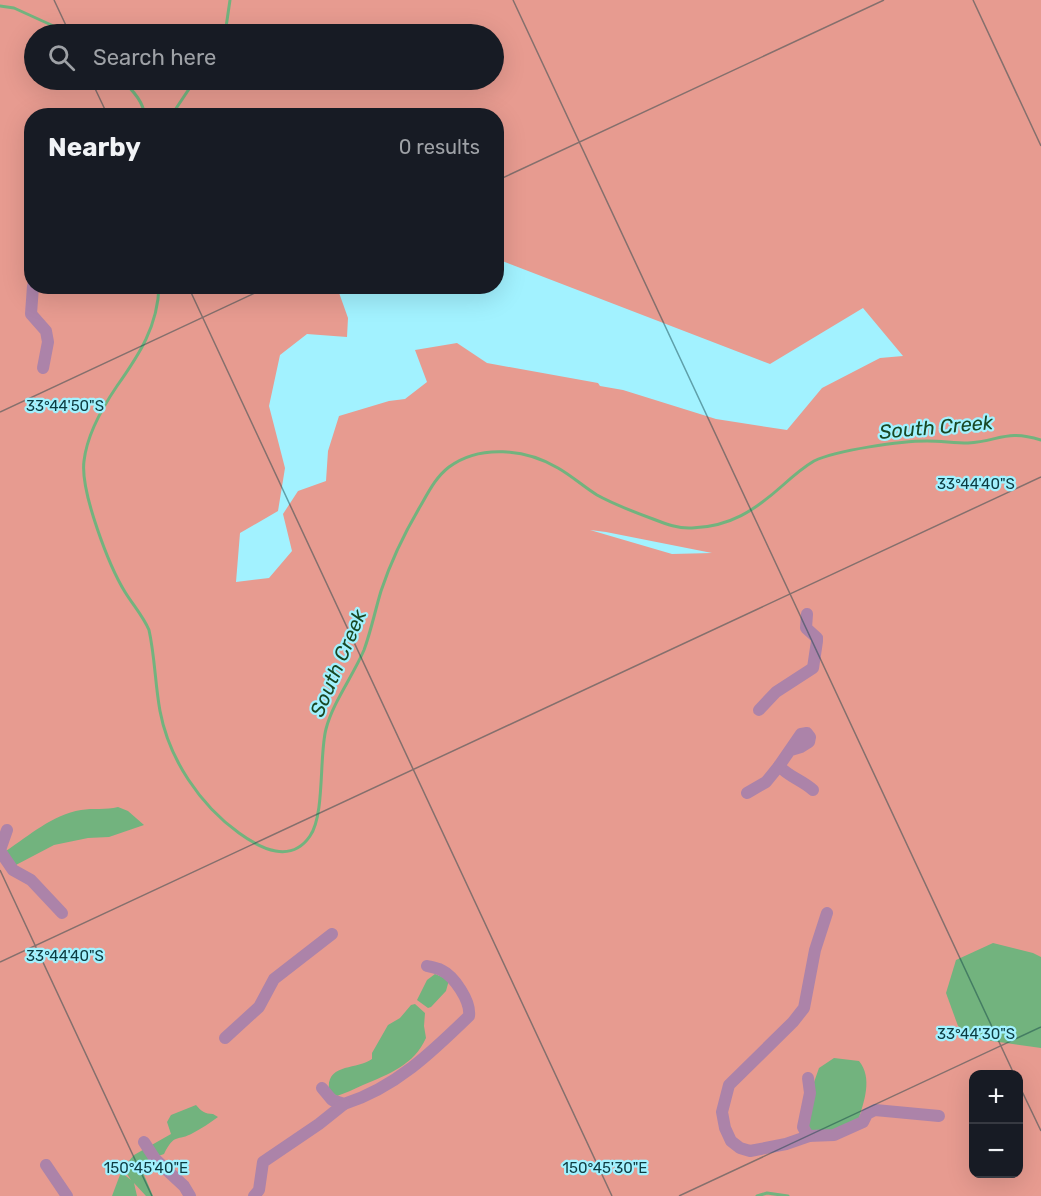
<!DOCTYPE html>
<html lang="en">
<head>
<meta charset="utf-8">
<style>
  :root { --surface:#171b24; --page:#20242c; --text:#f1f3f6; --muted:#9ea1a6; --line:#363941 }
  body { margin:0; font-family:Rubik,sans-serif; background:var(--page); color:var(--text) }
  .controls { position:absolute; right:18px; bottom:18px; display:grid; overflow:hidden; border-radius:12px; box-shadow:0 6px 24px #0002 }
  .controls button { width:54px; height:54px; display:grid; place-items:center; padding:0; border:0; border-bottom:2px solid var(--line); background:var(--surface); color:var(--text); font:30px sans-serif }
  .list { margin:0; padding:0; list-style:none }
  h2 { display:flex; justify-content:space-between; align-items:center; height:78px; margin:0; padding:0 24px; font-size:26px }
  h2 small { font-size:20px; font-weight:400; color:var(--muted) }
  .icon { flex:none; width:33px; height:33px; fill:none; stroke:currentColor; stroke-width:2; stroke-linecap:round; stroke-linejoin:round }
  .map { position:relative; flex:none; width:1041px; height:1196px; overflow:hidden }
  .search { position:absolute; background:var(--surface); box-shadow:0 6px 24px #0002; left:24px; top:24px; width:480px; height:66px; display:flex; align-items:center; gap:15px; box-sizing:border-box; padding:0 21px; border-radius:33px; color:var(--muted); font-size:22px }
  .panel { position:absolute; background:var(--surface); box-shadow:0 6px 24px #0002; left:24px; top:108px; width:480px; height:186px; border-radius:24px }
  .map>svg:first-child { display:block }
</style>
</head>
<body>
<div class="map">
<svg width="1041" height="1196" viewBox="0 0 1041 1196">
  <rect width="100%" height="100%" fill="#a2f2ff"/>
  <path fill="#e79b90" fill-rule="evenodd" d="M0,0H1041V1196H0ZM34,34H494V80H34ZM32,116H496L497,259L770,364L863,308L903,356L880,358L822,388L787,430L716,419L623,390L600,386L598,383L487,363L457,343L415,350L427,382L405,399L389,401L339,416L328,451L326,481L298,491L283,514L292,551L269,578L236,582L240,533L278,511L285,468L269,406L280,355L307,334L347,337L348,318L337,287L32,286ZM590,530L606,532L712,553L672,554ZM974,1074H1018V1174H974Z"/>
  <g fill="#72b37e">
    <path d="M118,807L128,811L144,825L109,837L88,838L54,845L14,866L6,851C30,835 52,815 81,810C93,808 106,810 118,807Z"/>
    <path d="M993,943L1033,953L1041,957V1048L978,1039L958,1026L946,993L956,960Z"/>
    <path d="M435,974L449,980L446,991L431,1007L428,1008L417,1000L427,980Z"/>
    <path d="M415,1004L425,1013L424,1026L426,1038C414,1065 389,1074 363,1085C354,1089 346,1093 337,1096L329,1090C326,1063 357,1070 372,1059V1053L388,1025L400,1018L411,1005Z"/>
    <path d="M834,1058L859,1061C873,1078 864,1102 858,1121L846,1127L813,1134L808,1128L813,1085L819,1068Z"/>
    <path d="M196,1105C201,1111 205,1114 213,1114L218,1117C210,1123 202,1128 193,1133C177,1142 175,1132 164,1154L139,1163L153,1196H146L134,1183L137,1196H112L121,1172L131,1180L123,1168L134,1155L171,1134L167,1122L171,1115Z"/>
  </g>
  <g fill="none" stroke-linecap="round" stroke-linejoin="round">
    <g stroke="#72b37e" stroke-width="3">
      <path d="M0,6L14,8L71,34"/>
      <path d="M225,34L230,0"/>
      <path d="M121,80C132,89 143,101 145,116"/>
      <path d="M171,116L195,80"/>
      <path d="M159,286C158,326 139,355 117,386C102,408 87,435 84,461C80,491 109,566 125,592C133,605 143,616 149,630C155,657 155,684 160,711C169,759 200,805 239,833C261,849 291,864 310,836C325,815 319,755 326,729C333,702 353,676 364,650C371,631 375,611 381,591C391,561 405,532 421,505C429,491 436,477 449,467C480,444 526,449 558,468C572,476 584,487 597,495C615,505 634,512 653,519C666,524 679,529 692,528C730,527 755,510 782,486C792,477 802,468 814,461C837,450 901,441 927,441C941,441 954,443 968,443C1000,441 1006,429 1041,440"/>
      <path d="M757,1196L767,1193L788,1196"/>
    </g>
    <g stroke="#ac83a9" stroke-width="12">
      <path d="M33,286L31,314L46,331L48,342L43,368"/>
      <path d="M759,710L776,692L813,668L817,641V638L806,628L807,614"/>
      <path d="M779,766C789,777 802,780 813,790"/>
      <path d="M747,793L766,782L779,766L801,734L807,733L810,737L809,742L801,747L791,750"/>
      <path d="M0,850L7,830"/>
      <path d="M0,851L13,870L31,880L62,913"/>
      <path d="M225,1038L259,1007L274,979L332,934"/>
      <path d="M808,1078L810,1093L803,1127L808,1136L834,1135L863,1122L867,1114L875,1110L939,1116"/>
      <path d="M322,1088L332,1100L344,1104C395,1088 432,1052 469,1016C471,1001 454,976 441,970C437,968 431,967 427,966"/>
      <path d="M809,1136L786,1144L750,1151L740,1148L731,1141L725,1128L722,1112L729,1085L793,1022L804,1008L815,950L827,913"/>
      <path d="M144,1142L155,1159L184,1186L190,1196"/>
      <path d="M46,1165L67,1196"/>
      <path d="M254,1196L259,1190L263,1162L319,1124L344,1104"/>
    </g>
  </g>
  <path fill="none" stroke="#0d3c42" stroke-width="1.5" stroke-opacity="0.45" d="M54,0L70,34M513,0L1014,1074M973,0L1041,146M91,80L108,116M496,181L884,0M188,286L612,1196M0,412L270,286M0,870L152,1196M0,962L1041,477M1018,1083L1041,1131M679,1196L1041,1027"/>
  <g text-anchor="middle" stroke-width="4.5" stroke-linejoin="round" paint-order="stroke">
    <g font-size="20" font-style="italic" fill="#184824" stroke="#a2f2ff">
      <text transform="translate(936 427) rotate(-5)" y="7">South Creek</text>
      <text transform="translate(338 663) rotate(-67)" y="7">South Creek</text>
    </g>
  </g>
  <g font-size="15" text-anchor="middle" fill="#0d3c42" stroke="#a2f2ff" stroke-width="4.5" stroke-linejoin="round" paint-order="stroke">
    <text x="65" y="411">33°44'50"S</text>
    <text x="976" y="489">33°44'40"S</text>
    <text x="65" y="961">33°44'40"S</text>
    <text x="976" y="1039">33°44'30"S</text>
    <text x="146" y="1173">150°45'40"E</text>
    <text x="605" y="1173">150°45'30"E</text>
  </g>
</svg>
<div class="controls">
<button>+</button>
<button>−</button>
</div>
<div class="search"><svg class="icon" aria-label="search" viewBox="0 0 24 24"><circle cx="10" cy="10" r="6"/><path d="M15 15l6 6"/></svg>Search here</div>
<section class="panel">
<h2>Nearby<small>0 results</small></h2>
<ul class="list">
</ul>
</section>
</div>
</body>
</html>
